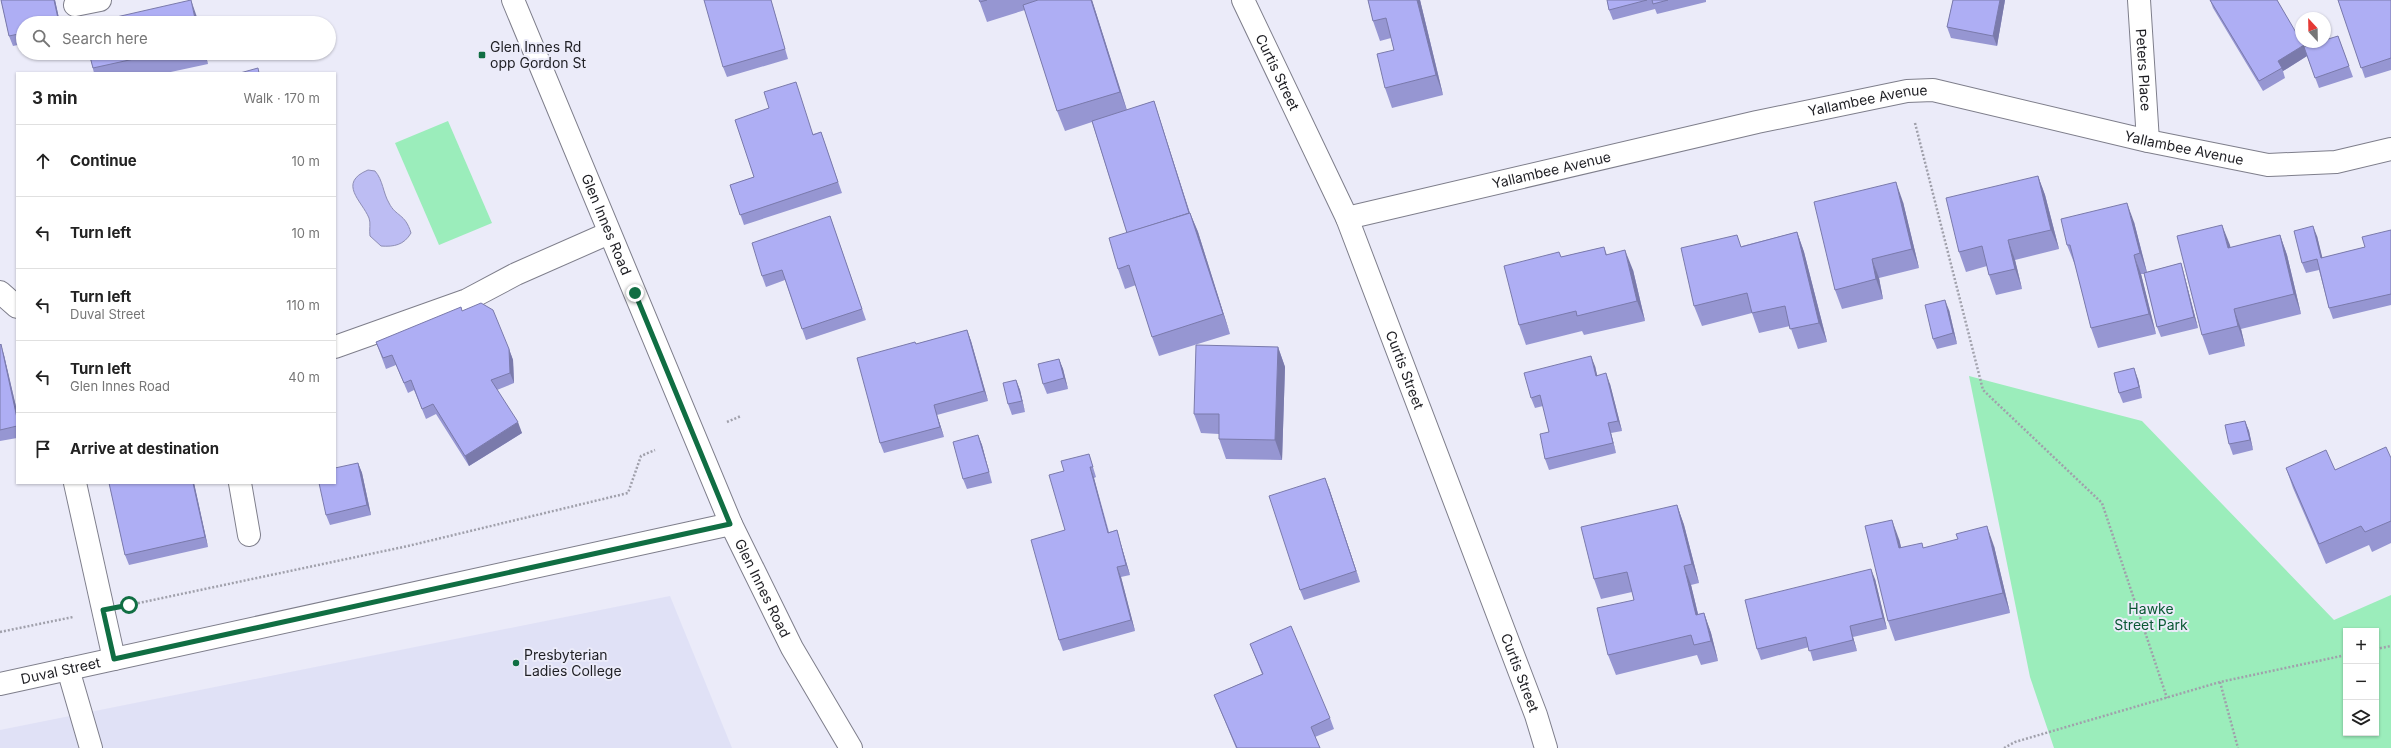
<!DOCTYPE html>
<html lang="en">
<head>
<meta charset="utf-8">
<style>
  :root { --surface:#fff; --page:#f6f6f6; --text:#222; --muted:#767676; --line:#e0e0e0 }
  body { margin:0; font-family:Inter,sans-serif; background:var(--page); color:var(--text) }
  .controls { position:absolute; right:12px; bottom:12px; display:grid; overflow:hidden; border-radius:0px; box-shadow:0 1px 3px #0004 }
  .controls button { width:36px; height:36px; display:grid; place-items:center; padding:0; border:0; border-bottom:1px solid var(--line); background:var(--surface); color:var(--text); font:20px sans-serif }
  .compass { position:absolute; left:2295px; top:12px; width:36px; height:36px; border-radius:50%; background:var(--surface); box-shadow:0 1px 3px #0004; rotate:338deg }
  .stop { position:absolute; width:12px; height:12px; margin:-9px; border:3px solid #106e43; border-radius:50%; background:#fff }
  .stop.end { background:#106e43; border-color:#fff; box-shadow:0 1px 4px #0008 }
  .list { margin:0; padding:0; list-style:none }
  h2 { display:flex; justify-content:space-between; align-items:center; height:52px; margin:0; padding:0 16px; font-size:17px }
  h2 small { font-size:13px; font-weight:400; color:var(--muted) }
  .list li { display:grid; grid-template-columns:26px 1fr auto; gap:12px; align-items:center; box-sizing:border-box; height:72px; padding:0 16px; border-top:1px solid var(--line) }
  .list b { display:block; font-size:15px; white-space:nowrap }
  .list p { margin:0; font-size:13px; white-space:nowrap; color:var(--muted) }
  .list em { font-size:13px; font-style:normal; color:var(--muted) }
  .icon { flex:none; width:22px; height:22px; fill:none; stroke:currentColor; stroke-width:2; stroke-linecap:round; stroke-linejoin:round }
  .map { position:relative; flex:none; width:2391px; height:748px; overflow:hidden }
  .search { position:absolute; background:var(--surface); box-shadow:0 1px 3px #0004; left:16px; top:16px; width:320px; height:44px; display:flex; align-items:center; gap:10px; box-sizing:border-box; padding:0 14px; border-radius:22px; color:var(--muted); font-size:15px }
  .panel { position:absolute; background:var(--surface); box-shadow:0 1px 3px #0004; left:16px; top:72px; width:320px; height:412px; border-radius:0px }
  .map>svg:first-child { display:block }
</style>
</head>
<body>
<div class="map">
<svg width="2391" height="748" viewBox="0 0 2391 748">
  <rect width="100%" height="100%" fill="#ebebf9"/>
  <path fill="#e0e1f6" d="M670,596L732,748H0V730Z"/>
  <g fill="#9bedbb" fill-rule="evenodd">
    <path d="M448,121L492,223L439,245L395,143Z"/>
    <path d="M1969,376L2142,421L2334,620L2391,595V748H2054L2030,677ZM2346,631H2376V733H2346Z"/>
  </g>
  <path fill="#bdbdf3" stroke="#8e8eb5" d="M368,170L375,171C383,180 383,193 389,203C396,217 405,213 411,233C404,245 394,247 381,246L370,236C369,230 371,223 369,218C362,201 337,183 368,170Z"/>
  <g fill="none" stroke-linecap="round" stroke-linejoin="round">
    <defs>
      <g id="minor">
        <path id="s1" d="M1243,0L1347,218L1536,715L1546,748"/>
        <path id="s2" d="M2139,0L2148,141"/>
        <path d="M75,5L100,0"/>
        <path id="s3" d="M1347,218L1757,122L1907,91L1933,90L2148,141L2268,165L2336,162L2391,149"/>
        <path d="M0,292L17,307"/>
        <path d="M335,347L467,300L516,274L609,233"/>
        <path d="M75,483L114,659"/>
        <path d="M240,483L249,535"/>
        <path d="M68,669L91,748"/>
        <path id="s4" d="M0,684L731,524"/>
      </g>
      <g id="major">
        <path id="s5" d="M513,0L731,524L792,648L851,748"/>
      </g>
    </defs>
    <use href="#minor" stroke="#7e7e8b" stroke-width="24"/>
    <use href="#major" stroke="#7e7e8b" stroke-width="24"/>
    <g stroke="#a0a0ab" stroke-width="2.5" stroke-dasharray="2 2" stroke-linecap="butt">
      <path d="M1915,123L1983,390L2102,503L2167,698"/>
      <path d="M727,422L741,416"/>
      <path d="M134,604L408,546L628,493L641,456L655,450"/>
      <path d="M0,632L73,617"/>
      <path d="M2376,649L2391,646"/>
      <path d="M2220,682L2238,748"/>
      <path d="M2004,748L2015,742L2220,682L2346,655"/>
    </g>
    <use href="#minor" stroke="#fff" stroke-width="22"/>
    <use href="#major" stroke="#fff" stroke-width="22"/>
  </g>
  <g fill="#9696d2">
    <path d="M1,0H55L60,23H23V44L13,46L9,36Z"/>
    <path d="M771,0L788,59L727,77L723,67Z"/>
    <path d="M979,0H1092L1127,110L1154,101L1190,213L1198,232L1230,334L1159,356L1152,337L1136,285L1125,289L1118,269L1127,233L1092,122L1065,131L1057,111L1025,10L987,22Z"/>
    <path d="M1368,0H1420L1443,95L1392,108L1385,88L1394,50L1391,38L1380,41L1373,21Z"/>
    <path d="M1607,0H1706V2L1657,14L1655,9L1613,20L1609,10Z"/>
    <path d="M1953,0H2005L1997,46L1951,38L1947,27Z"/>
    <path d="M2210,0H2277L2306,51L2338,36L2353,77L2319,88L2307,56L2283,71L2285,78L2263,91L2213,8Z"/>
    <path d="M2338,0H2391V70L2365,78Z"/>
    <path d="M89,53H205L208,64L166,73H94Z"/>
    <path d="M821,132L842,193L744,225L730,185L754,177L813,134Z"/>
    <path d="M2038,176L2045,195L2059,249L2015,260L2022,289L1996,295L1989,275L1987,266L1966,272L1959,252Z"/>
    <path d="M1903,202L1919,268L1879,278L1883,299L1842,309L1835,290Z"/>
    <path d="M830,216L866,320L806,340L785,280L766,287L762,276Z"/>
    <path d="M2134,222L2147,272L2181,263L2184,274L2198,328L2161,337L2157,327L2144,274H2141L2156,334L2098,348L2091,328L2075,264V265L2067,245Z"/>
    <path d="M2391,230V305L2333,319L2329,308L2319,270L2306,273L2302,263L2317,236L2322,258L2365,247Z"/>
    <path d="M1797,232L1804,252L1827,342L1798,349L1790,326L1759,333L1752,313L1702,326L1694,306L1742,246Z"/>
    <path d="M2280,235L2287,255L2301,314L2241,329L2245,346L2209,355L2202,335L2230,245V248Z"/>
    <path d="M1604,247L1607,255L1633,270L1645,321L1584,335L1582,331L1526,345L1519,325L1561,257Z"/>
    <path d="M1949,310L1957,344L1937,349L1933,339Z"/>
    <path d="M462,311L509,349L513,360L514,383L497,390L522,433L469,466L436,414L426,419L414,390L408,393L396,365L386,369L376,342Z"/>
    <path d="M967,330L971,341L988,401L937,415L944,437L884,453L880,443L916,344Z"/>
    <path d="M0,345L4,355L17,411V438L0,441Z"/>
    <path d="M1278,347L1285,367L1282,460L1226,459L1219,439V434L1201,433L1194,414Z"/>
    <path d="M1059,359L1063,369L1068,389L1047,394L1043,384Z"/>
    <path d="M1595,366L1597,376L1610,384L1622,431L1611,433L1616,453L1549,470L1545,459L1549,432L1543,406L1535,408L1531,398Z"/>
    <path d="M2138,379L2142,398L2123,403L2119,393Z"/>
    <path d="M1016,380L1020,390L1025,412L1012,415L1008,404Z"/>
    <path d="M2245,421L2249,431L2253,450L2233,455L2229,444Z"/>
    <path d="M978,435L982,445L992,483L967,489L963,479Z"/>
    <path d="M1089,454L1096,477L1094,478L1109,532L1117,530L1120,541L1130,575L1121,577L1135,631L1063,651L1059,640L1065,530Z"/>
    <path d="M2391,458V543L2372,552L2369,545L2326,564L2293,488L2286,468L2335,470Z"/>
    <path d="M358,463L362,473L371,515L330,525L326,515Z"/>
    <path d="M109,483H194L208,547L129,565L125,555Z"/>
    <path d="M1329,488L1360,582L1304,600L1300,590Z"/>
    <path d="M1677,505L1684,525L1699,583L1691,585L1698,614L1704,613L1711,633L1718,661L1701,665L1697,655L1616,675L1608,655L1634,600L1632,592L1601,599L1594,579Z"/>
    <path d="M1899,539L1901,547L1924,548L1994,546L2010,613L1895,641L1888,621Z"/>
    <path d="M1875,579L1887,629L1853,637L1857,651L1813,661L1809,647L1761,660L1757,649Z"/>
    <path d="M1250,644L1330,718L1334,729L1315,737L1320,748H1236L1214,695L1262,674Z"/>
  </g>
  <g fill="#7a7aab">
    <path d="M54,0H55L60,23H59Z"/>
    <path d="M191,0L198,20V23H196Z"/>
    <path d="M1091,0H1092L1127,111L1120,92Z"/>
    <path d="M1417,0H1420L1443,95L1436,75Z"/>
    <path d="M2000,0H2005L1997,46L1993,36Z"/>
    <path d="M2304,45L2307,56L2283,71L2278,61Z"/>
    <path d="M204,53H205L208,64Z"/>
    <path d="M1154,101L1157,112L1193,225L1190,214Z"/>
    <path d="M2038,176L2045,195L2059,249L2051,230Z"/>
    <path d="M1896,182L1903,202L1919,268L1912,249Z"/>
    <path d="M2127,203L2134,222L2147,273L2140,253Z"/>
    <path d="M1190,213L1198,232L1230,334L1223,314Z"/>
    <path d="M2222,225L2230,245L2235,268L2228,248Z"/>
    <path d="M2313,226L2317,236L2325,268L2321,258Z"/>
    <path d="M1797,232L1804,252L1827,342L1819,323Z"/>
    <path d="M2280,235L2287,255L2301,314L2294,294Z"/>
    <path d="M2008,240L2015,260L2022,289L2015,269Z"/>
    <path d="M1625,250L1633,270L1645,321L1637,301Z"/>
    <path d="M2134,255L2141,274L2156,334L2149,314Z"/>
    <path d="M1872,259L1879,278L1883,299L1876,279Z"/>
    <path d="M2181,263L2184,274L2198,328L2194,317Z"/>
    <path d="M1945,300L1949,310L1957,344L1953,333Z"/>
    <path d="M2234,309L2241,329L2245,346L2238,326Z"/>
    <path d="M967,330L971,341L988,401L984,391Z"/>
    <path d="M1,344L4,355L17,411V418Z"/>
    <path d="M1278,347L1285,367L1282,460L1275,440Z"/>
    <path d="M509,349L513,360L514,383L510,373Z"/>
    <path d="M1591,356L1595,366L1600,387L1596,376Z"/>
    <path d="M1059,359L1063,369L1068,389L1064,378Z"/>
    <path d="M2134,368L2138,379L2142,398L2139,387Z"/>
    <path d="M1606,373L1610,384L1622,431L1618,421Z"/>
    <path d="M1016,380L1020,390L1025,412L1022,401Z"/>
    <path d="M934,405L937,415L944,437L940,427Z"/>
    <path d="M2245,421L2249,431L2253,450L2250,440Z"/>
    <path d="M518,422L522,433L469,466L465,456Z"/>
    <path d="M1608,423L1611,433L1616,453L1613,443Z"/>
    <path d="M978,435L982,445L992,483L989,472Z"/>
    <path d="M358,463L362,473L371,515L367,505Z"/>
    <path d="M1090,467L1094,478L1111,543L1108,533Z"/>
    <path d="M1325,478L1329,488L1360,582L1356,571Z"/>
    <path d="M193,483H194L208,547L205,537Z"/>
    <path d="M1677,505L1684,525L1699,583L1692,564Z"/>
    <path d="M1892,520L1899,539L1906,567L1899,548Z"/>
    <path d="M1987,526L1994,546L2010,613L2003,593Z"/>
    <path d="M1117,530L1120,541L1130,575L1126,565Z"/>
    <path d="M1684,566L1691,585L1703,635L1696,615Z"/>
    <path d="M1117,567L1121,577L1135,631L1131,620Z"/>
    <path d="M1871,569L1875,579L1887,629L1883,618Z"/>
    <path d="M1704,613L1711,633L1718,661L1711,641Z"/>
    <path d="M1850,626L1853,637L1857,651L1853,640Z"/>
  </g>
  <g fill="#aeaef4" stroke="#7a7aab">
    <path d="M1,0H54L59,23H23V33L9,36Z"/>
    <path d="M191,0L196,23H90Z"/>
    <path d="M704,0H771L785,49L723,67Z"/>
    <path d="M979,0H987L980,2Z"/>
    <path d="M1038,0H1091L1120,92L1057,111L1023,5Z"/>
    <path d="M1368,0H1417L1436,75L1385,88L1377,54L1394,50L1386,18L1373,21Z"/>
    <path d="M1607,0H1647L1609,10Z"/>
    <path d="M1652,0H1668L1653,4Z"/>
    <path d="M1953,0H2000L1993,36L1947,27Z"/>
    <path d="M2210,0H2277L2301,41V42H2302L2304,45L2278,61L2282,68L2259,81Z"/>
    <path d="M2338,0H2391V58L2361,68Z"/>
    <path d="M2338,36L2349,66L2315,78L2304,47L2319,42H2325V40Z"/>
    <path d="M89,53H161L93,68Z"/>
    <path d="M258,68L259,73H240Z"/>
    <path d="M796,82L813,135L821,132L838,182L740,215L730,185L754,177L735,120L769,108L764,92Z"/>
    <path d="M1154,101L1189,213L1127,233L1092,121Z"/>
    <path d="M2038,176L2051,230L2008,240L2015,269L1989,275L1982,246L1959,252L1946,198Z"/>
    <path d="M1896,182L1912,249L1872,259L1876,279L1835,290L1814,202Z"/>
    <path d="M2127,203L2140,253L2134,255L2149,314L2091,328L2070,245H2067L2061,219Z"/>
    <path d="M1190,213L1223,314L1152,337L1129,265L1118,269L1109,238Z"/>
    <path d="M830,216L862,309L802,329L782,270L762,276L752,243Z"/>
    <path d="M2222,225L2228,248L2280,235L2294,294L2234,309L2238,326L2202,335L2177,236Z"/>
    <path d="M2313,226L2321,258L2365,247L2362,237L2391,230V294L2329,308L2317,259L2302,263L2294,231Z"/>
    <path d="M1797,232L1819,323L1790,329L1785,306L1752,313L1747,293L1694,306L1681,248L1737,235L1741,247Z"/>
    <path d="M1604,247L1606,255L1625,250L1637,301L1577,316L1576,311L1519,325L1504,266L1559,252L1561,257Z"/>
    <path d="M2181,263L2194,317L2157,327L2144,273Z"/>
    <path d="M1945,300L1953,333L1933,339L1925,305Z"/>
    <path d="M481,303L493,310L509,349L510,373L491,380L518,422L465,456L433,404L422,409L411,380L404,383L392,355L383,358L376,342L461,307L462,311Z"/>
    <path d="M967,330L984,391L934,405L940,427L880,443L857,358L915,342L916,344Z"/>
    <path d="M1,344L17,418V426L0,430V345Z"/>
    <path d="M1196,345L1278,347L1275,440L1219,439V414H1194Z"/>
    <path d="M1591,356L1596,376L1606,373L1618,421L1608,423L1613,443L1545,459L1540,434L1549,432L1540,395L1531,398L1524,373Z"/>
    <path d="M1059,359L1064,378L1043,384L1038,364Z"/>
    <path d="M2134,368L2139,387L2119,393L2114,373Z"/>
    <path d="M1016,380L1022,401L1008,404L1003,383Z"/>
    <path d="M2245,421L2250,440L2229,444L2225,425Z"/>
    <path d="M978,435L989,472L963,479L953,442Z"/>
    <path d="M2386,447L2391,458V521L2365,532L2361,526L2319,544L2286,468L2326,450L2335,470Z"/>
    <path d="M1089,454L1093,467H1090L1108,533L1117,530L1126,565L1117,567L1131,620L1059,640L1031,540L1065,530L1049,475L1064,471L1061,461Z"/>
    <path d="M358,463L367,505L326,515L319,483H335V468Z"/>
    <path d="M1325,478L1356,571L1300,590L1269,496Z"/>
    <path d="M109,483H193L205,537L125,555Z"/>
    <path d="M1677,505L1692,564L1684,566L1696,615L1704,613L1711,641L1694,645L1691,635L1608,655L1597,608L1634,600L1627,572L1594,579L1581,527Z"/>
    <path d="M1892,520L1899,548L1922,543L1923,548L1958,539L1956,534L1987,526L2003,593L1888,621L1865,526Z"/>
    <path d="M1871,569L1883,618L1850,626L1853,640L1809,651L1806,637L1757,649L1745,600Z"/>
    <path d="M1291,626L1330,718L1311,727L1320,748H1237L1214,695L1263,674L1250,644Z"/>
  </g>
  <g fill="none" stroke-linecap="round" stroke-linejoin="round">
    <path stroke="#106e43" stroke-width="5" d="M129,605L103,610L114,659L730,524L635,293"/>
  </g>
  <g fill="#106e43" stroke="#ebebf9" stroke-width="1.5">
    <rect x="478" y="51" width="8" height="8" rx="2"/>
    <circle cx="516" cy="663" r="4"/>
  </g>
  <g text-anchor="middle" stroke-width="4" stroke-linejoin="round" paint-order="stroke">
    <g font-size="14" fill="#1f1f24" stroke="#ebebf9" text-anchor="start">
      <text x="490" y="52">Glen Innes Rd<tspan x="490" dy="16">opp Gordon St</tspan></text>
      <text x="524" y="660">Presbyterian<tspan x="524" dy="16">Ladies College</tspan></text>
    </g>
    <g font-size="14" fill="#1f1f24" stroke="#ebebf9">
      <text dy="5" stroke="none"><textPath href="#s2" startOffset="70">Peters Place</textPath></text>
      <text dy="5" stroke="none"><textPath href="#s1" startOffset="80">Curtis Street</textPath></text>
      <text dy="5" stroke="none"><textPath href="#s3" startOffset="534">Yallambee Avenue</textPath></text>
      <text dy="5" stroke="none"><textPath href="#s3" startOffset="858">Yallambee Avenue</textPath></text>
      <text dy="5" stroke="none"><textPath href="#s3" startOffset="210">Yallambee Avenue</textPath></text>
      <text dy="5" stroke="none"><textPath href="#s5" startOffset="243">Glen Innes Road</textPath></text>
      <text dy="5" stroke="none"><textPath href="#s1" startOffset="404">Curtis Street</textPath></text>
      <text dy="5" stroke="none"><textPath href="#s5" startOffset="639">Glen Innes Road</textPath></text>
      <text dy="5" stroke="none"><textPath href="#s4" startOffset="62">Duval Street</textPath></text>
      <text dy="5" stroke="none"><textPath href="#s1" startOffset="728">Curtis Street</textPath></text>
    </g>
    <g font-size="14" fill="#0a5834" stroke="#ebebf9">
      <text x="2151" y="614">Hawke<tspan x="2151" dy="16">Street Park</tspan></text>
    </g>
  </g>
</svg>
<div class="controls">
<button>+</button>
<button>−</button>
<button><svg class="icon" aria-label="layers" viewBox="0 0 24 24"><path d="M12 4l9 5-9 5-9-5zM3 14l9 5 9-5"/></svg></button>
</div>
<svg class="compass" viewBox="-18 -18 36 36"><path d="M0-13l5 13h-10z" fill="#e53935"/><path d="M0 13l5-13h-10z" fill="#767676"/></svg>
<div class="stop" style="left:129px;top:605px"></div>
<div class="stop end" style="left:635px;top:293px"></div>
<div class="search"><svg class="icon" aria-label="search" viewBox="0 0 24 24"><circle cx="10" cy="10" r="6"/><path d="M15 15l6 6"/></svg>Search here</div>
<section class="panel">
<h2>3 min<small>Walk · 170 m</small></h2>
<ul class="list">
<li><svg class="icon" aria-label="ahead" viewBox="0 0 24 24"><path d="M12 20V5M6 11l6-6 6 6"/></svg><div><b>Continue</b></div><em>10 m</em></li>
<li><svg class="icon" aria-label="left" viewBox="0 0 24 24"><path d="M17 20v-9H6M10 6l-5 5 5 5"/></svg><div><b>Turn left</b></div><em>10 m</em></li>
<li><svg class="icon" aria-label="left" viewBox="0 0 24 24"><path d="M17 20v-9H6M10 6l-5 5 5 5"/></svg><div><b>Turn left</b><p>Duval Street</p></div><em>110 m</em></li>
<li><svg class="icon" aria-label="left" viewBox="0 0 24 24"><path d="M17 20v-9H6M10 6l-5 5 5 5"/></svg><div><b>Turn left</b><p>Glen Innes Road</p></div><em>40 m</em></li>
<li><svg class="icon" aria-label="arrive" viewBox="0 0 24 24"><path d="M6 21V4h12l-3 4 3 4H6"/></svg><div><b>Arrive at destination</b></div></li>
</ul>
</section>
</div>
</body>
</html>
